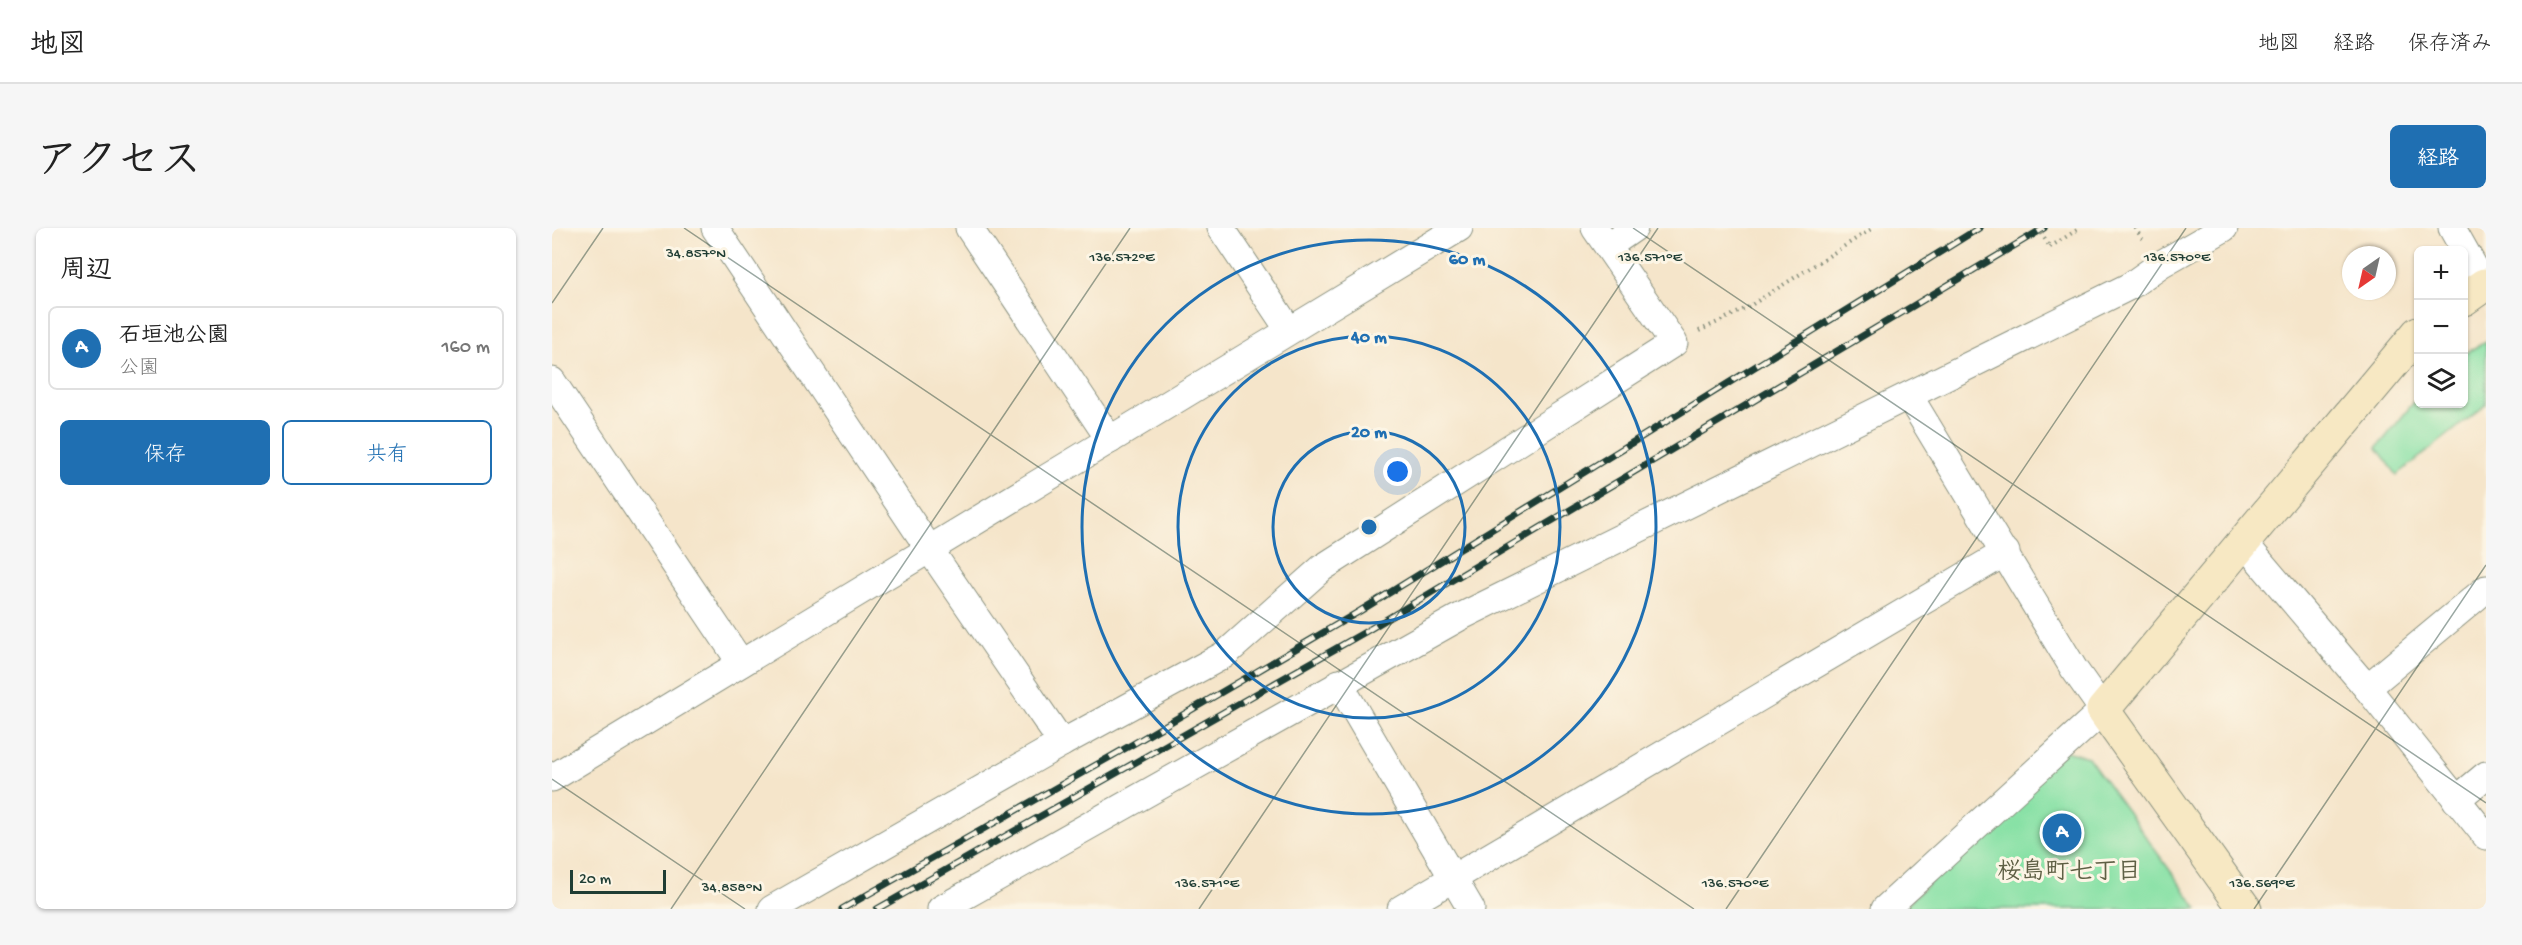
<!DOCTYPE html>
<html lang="ja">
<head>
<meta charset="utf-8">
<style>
  :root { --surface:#fff; --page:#f6f6f6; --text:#222; --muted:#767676; --line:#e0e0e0; --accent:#1f6fb2 }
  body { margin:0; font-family:"Gochi Hand","Klee One",sans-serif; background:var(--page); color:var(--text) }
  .controls { position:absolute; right:18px; top:18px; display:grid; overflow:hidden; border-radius:9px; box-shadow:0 2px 4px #0004 }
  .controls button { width:54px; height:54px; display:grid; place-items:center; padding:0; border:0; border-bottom:2px solid var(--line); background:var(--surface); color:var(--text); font:30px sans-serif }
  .compass { position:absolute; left:1790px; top:18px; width:54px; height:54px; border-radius:50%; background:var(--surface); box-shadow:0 2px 4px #0004; rotate:214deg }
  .scale { position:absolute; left:18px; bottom:15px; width:96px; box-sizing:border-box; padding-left:6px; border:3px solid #1f3d34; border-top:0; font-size:16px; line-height:21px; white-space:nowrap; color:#1f3d34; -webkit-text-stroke:4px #fcf5e5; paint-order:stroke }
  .you { position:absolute; left:846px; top:244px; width:21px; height:21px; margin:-15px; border:4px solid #fff; border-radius:50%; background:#1a73e8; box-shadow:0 0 0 9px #1a73e833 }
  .badge { display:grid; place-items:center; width:39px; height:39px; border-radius:50%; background:var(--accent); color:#fff; font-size:20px; font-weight:700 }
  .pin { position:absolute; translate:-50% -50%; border:3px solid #fff; box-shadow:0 2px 6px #0006 }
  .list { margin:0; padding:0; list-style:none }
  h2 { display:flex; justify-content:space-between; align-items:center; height:78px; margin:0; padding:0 24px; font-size:26px }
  h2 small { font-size:20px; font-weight:400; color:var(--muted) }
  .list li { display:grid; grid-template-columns:39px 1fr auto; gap:18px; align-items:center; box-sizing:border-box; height:84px; margin:0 12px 12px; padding:0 12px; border:2px solid var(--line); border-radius:9px }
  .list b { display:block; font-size:22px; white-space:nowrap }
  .list p { margin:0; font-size:20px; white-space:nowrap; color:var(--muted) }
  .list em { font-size:20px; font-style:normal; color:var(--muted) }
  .actions { display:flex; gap:12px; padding:18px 24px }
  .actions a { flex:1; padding:14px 0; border:2px solid var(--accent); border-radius:9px; text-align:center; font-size:21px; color:var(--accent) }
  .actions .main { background:var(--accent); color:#fff }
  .icon { flex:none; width:33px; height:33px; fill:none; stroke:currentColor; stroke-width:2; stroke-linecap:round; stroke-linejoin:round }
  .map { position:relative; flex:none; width:1934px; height:681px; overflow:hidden; border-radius:9px }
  header { display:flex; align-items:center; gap:36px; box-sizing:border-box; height:84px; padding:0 30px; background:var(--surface); border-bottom:2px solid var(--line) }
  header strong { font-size:28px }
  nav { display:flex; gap:33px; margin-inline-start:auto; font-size:21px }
  .intro { display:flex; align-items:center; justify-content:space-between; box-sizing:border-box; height:144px; padding:0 36px }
  h1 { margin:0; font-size:42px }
  .button { padding:15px 27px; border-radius:9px; background:var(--accent); color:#fff; font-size:21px; font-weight:700 }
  main { display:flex; gap:36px; padding:0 36px }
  aside { flex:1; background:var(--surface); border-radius:9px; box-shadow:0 2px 4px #0004 }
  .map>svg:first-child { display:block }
</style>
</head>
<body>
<header>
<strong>地図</strong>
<nav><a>地図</a><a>経路</a><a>保存済み</a></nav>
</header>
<div class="intro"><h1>アクセス</h1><a class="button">経路</a></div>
<main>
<aside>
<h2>周辺<small></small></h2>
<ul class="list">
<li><span class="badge">A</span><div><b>石垣池公園</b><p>公園</p></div><em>160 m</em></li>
</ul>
<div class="actions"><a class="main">保存</a><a>共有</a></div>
</aside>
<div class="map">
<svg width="1934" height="681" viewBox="0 0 1934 681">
  <rect width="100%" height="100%" fill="#fcf5e5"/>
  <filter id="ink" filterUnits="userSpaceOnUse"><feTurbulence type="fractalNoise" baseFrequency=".0167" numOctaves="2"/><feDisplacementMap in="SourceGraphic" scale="12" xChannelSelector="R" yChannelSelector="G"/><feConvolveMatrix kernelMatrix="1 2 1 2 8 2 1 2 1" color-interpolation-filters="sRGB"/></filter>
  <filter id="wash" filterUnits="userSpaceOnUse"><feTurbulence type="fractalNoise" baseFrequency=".008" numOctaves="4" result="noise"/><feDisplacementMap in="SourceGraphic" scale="24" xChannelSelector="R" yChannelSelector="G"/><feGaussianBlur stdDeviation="1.35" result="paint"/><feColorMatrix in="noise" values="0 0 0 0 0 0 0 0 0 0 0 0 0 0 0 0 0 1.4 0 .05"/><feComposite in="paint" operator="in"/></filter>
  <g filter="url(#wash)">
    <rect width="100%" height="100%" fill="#f5e5ca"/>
    <g fill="#88e1a6" stroke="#548f6d" stroke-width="1.5">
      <path d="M1934,113V177L1845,247L1825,220L1866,169V176H1912V126Z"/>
      <path d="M1513,523L1536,529L1646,681H1350Z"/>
    </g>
  </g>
  <g filter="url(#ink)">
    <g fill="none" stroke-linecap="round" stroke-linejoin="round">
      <defs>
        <g id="street">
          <path d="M163,0L378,322L510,515"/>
          <path d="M417,0L558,212"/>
          <path d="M669,0L737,102"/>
          <path d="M1900,0L1932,57L1934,56"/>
          <path d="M1056,18L1082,0"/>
          <path d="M0,153L189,435"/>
          <path d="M1692,315L1815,460L1934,608"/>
          <path d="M787,455L919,681"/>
          <path d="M1815,460L1934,361"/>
          <path d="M0,550L907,0"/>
          <path d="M1904,572L1934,547"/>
          <path d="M220,681L510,515L672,427L770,340L1122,115L1043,0"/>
          <path d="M389,681L906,390L1578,58L1609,36L1672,0"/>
          <path d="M849,681L1454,324"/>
          <path d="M1333,681L1551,482L1522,441L1357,168"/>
        </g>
        <g id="secondary">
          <path d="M1912,71L1932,57"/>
          <path d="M1693,681L1551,482L1866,105"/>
        </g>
      </defs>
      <use href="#street" stroke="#8a917f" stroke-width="29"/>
      <use href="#secondary" stroke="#8a917f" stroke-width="35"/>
      <g stroke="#8a917f" stroke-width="4" stroke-dasharray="1.5 4.5" stroke-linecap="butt">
        <path d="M1583,0L1591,12"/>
        <path d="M1498,19L1528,0"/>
        <path d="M1147,103L1193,81L1321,0"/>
      </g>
      <use href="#street" stroke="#fff" stroke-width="27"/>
      <use href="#secondary" stroke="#f7e8c3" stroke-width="33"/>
      <defs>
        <g id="rail">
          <path d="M290,681L581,516L808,383L1427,0"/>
          <path d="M325,681L813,404L1492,0"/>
        </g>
      </defs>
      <use href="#rail" stroke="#1f3d34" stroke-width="7"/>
      <use href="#rail" stroke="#fcf5e5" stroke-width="4.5" stroke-dasharray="14" stroke-linecap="butt"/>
      <path stroke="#8a917f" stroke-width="4" stroke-dasharray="1.5 4.5" stroke-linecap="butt" d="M1486,0L1498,19"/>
    </g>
  </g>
  <path fill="none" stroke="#1f3d34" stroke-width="1.5" stroke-opacity="0.45" d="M132,0L1142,681M1081,0L1934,575M0,75L51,0M0,551L193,681M119,681L578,0M647,681L1106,0M1174,681L1634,0M1702,681L1934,337"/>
  <g fill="none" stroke="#1f6fb2" stroke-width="3">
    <circle cx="817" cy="299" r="96"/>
    <circle cx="817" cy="299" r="191"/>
    <circle cx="817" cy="299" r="287"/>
  </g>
  <g text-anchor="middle" stroke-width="6" stroke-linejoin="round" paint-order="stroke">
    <g font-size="24" font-weight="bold" fill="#5f6045" stroke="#fcf5e5">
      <text x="1517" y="650">桜島町七丁目</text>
    </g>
  </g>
  <g font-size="15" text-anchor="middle" fill="#1f3d34" stroke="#fcf5e5" stroke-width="6" stroke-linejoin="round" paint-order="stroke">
    <text x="144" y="29">34.857°N</text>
    <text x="570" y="33">136.572°E</text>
    <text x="1098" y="33">136.571°E</text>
    <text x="1625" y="33">136.570°E</text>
    <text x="655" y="659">136.571°E</text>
    <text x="1183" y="659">136.570°E</text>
    <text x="1710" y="659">136.569°E</text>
    <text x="180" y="663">34.858°N</text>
  </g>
  <circle cx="817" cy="299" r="9" fill="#1f6fb2" stroke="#fcf5e5" stroke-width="3"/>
  <g font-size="18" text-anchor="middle" font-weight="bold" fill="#1f6fb2" stroke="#fcf5e5" stroke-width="6" stroke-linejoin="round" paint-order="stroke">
    <text x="915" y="36">60 m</text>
    <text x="817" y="114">40 m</text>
    <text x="817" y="209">20 m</text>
  </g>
</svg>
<div class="controls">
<button>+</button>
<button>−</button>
<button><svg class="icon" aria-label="layers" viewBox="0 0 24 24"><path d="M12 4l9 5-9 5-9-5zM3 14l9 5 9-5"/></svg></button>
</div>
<svg class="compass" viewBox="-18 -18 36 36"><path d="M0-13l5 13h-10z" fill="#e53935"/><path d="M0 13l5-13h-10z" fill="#767676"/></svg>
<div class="scale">20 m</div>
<div class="you"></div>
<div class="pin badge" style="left:1510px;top:605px">A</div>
</div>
</main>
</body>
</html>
